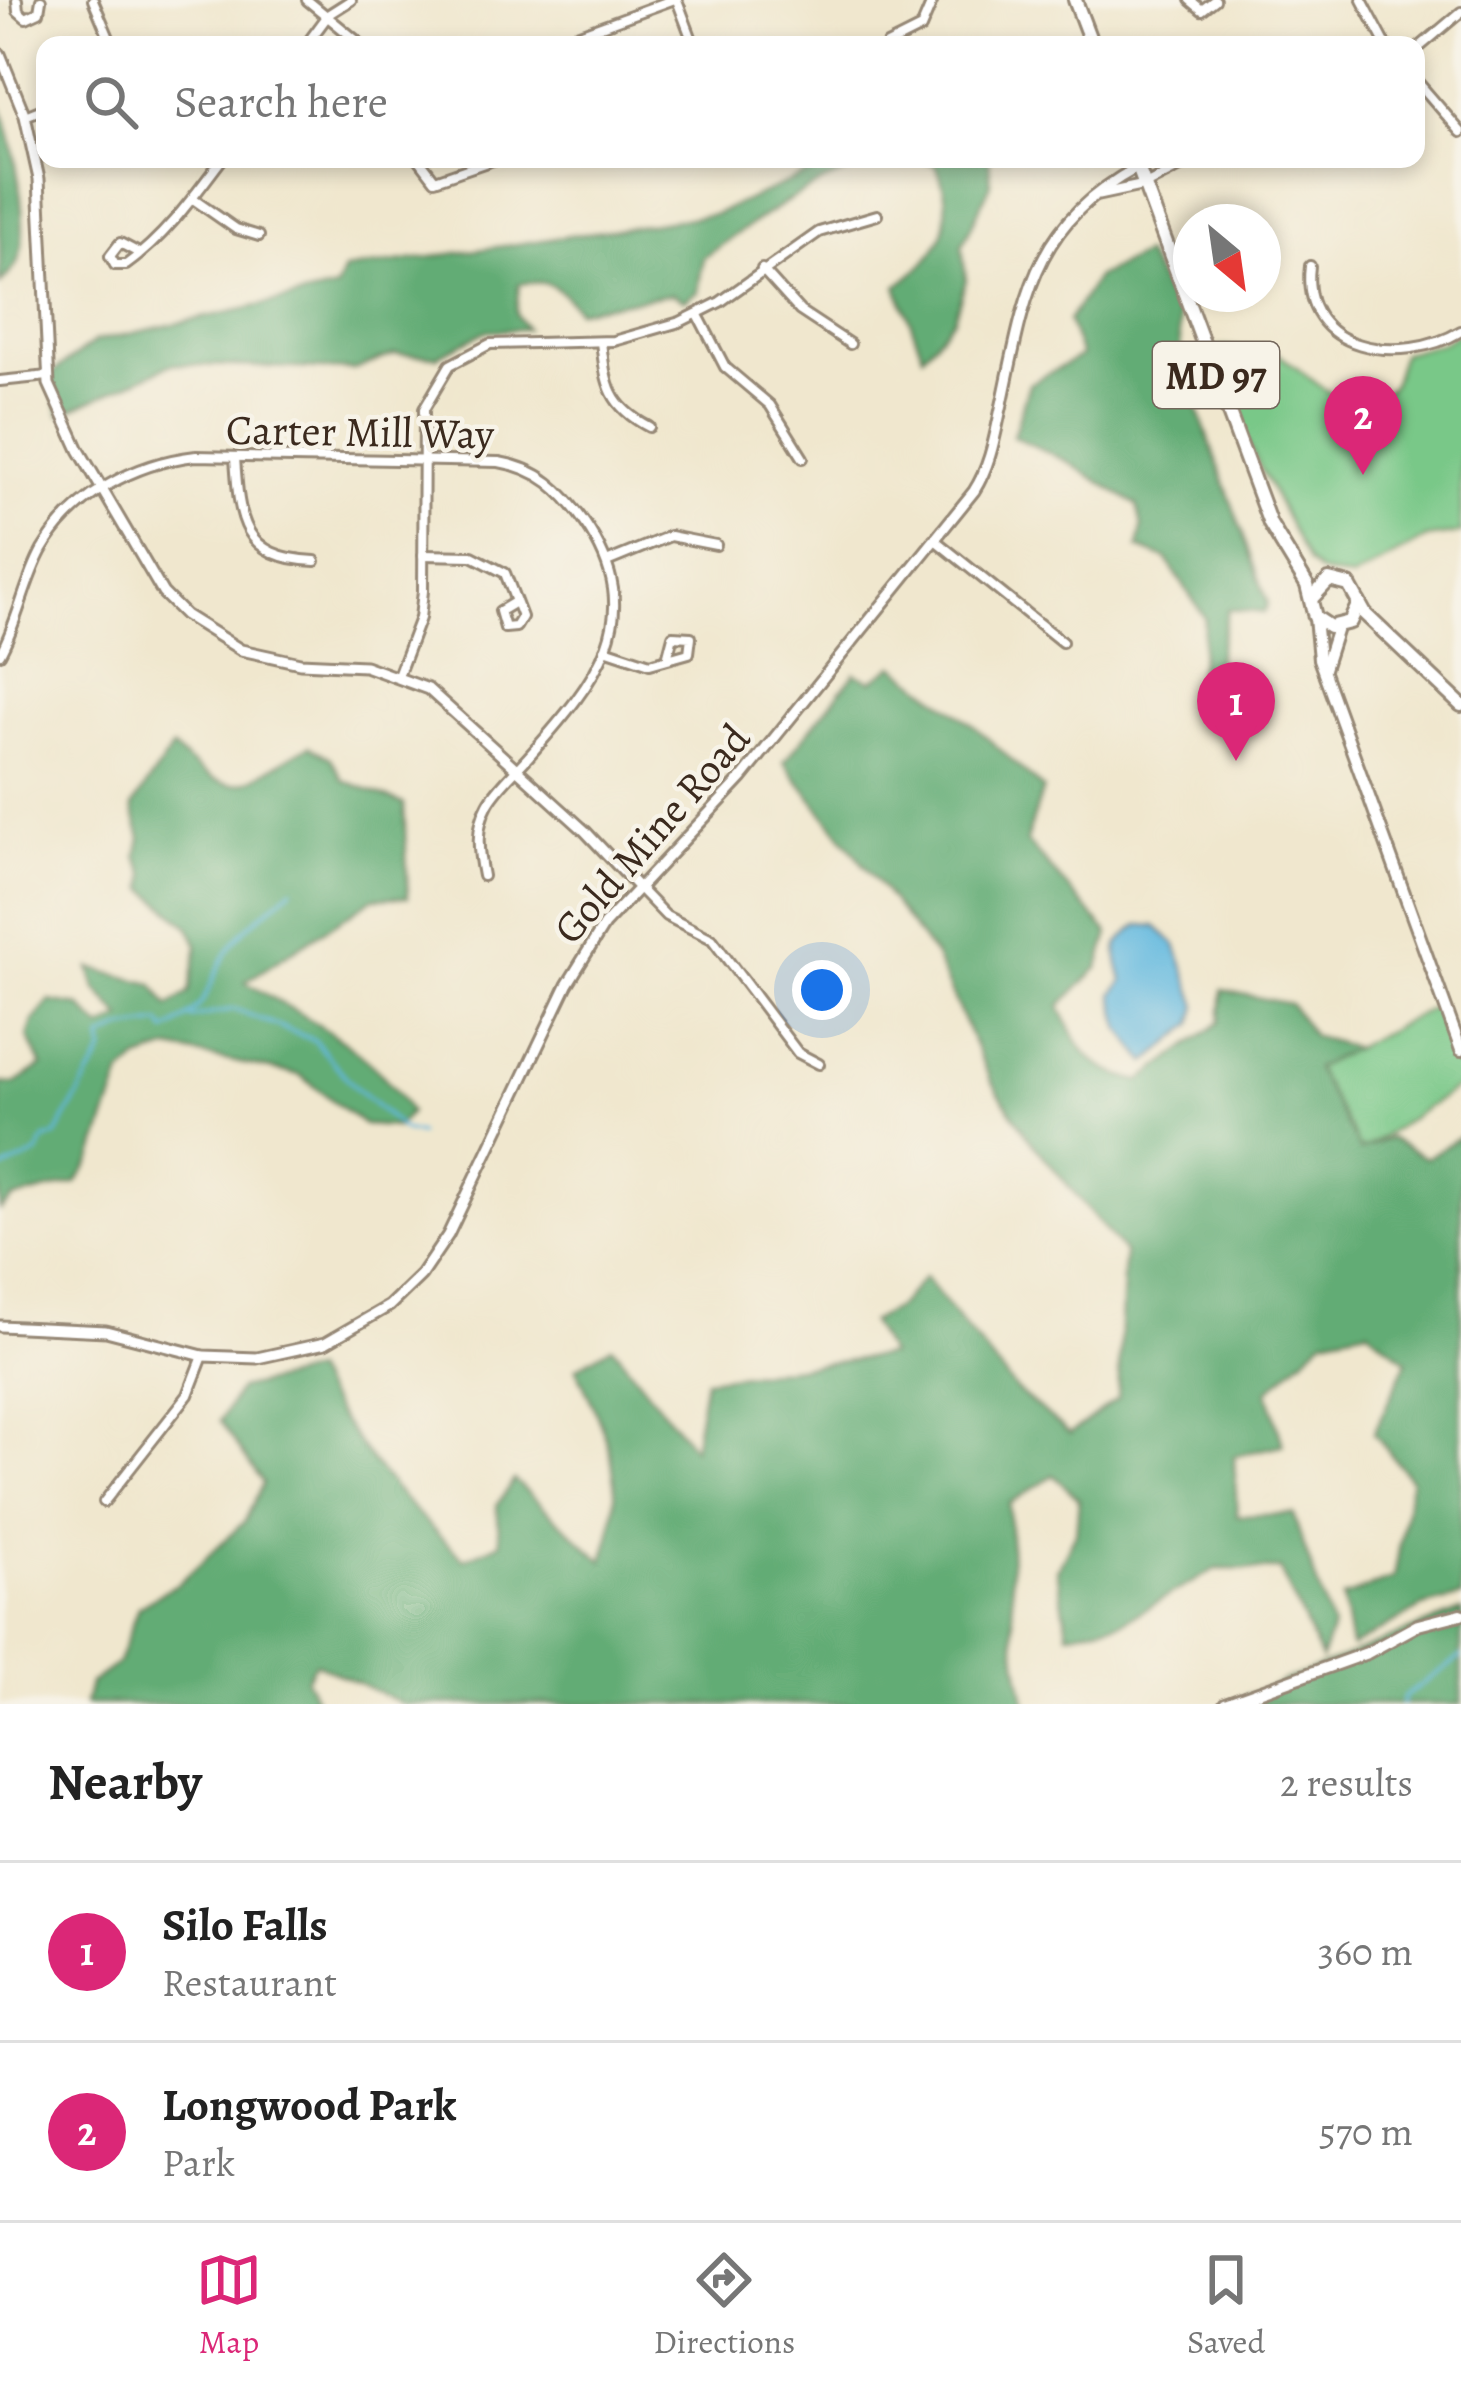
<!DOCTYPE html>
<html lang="en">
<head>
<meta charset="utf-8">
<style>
  :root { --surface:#fff; --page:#f2f2f2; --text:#222; --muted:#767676; --line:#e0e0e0; --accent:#db2777 }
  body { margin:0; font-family:Alegreya,serif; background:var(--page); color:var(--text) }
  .compass { position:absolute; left:1173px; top:204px; width:108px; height:108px; border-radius:50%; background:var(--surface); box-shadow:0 6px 18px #0003; rotate:151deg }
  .you { position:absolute; left:822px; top:990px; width:42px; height:42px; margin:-30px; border:9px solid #fff; border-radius:50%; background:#1a73e8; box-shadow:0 0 0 18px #1a73e833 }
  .badge { display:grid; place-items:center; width:78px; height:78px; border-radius:50%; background:var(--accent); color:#fff; font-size:39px; font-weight:700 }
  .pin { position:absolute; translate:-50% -99px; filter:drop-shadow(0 3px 6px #0008) }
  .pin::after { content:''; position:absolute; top:63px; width:42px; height:36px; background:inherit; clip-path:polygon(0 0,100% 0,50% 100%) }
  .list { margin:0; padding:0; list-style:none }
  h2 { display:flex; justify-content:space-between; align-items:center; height:156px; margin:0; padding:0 48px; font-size:51px }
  h2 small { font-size:39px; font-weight:400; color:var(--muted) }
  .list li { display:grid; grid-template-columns:78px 1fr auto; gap:36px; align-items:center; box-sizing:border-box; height:180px; padding:0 48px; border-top:3px solid var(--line) }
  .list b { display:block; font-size:45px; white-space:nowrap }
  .list p { margin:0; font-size:39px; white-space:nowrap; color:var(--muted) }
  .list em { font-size:39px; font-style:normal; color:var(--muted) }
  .icon { flex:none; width:66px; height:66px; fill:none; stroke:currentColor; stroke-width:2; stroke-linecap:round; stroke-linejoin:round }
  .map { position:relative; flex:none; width:1461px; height:1704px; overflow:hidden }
  .search { position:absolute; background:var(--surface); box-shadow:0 6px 18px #0003; left:36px; right:36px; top:36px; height:132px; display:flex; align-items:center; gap:30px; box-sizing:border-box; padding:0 42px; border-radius:24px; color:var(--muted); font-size:45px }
  .sheet { height:516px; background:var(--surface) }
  nav { display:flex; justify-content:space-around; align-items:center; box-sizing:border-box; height:168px; border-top:3px solid var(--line); background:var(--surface); font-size:33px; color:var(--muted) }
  nav a { display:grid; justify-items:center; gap:6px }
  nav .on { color:var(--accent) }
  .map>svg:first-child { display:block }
</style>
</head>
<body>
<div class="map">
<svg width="1461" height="1704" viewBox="0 0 1461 1704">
  <rect width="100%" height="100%" fill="#f7f3e8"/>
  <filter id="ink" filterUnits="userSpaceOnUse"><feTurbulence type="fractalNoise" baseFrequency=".00833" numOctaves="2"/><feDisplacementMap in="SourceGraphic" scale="24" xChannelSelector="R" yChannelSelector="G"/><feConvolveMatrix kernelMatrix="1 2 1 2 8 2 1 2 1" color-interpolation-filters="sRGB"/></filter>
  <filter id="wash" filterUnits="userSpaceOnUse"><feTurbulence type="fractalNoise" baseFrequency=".004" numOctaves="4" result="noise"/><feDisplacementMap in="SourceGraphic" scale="48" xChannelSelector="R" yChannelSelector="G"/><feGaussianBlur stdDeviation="2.7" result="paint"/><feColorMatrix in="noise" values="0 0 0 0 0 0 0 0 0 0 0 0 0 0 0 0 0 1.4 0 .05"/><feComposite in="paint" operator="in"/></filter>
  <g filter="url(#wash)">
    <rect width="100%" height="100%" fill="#f0e7ce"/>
    <g fill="#79c888" stroke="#5a7953" stroke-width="3">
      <path d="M1461,331V533L1427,538L1352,579L1321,573L1308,562L1242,432L1212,348L1269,347L1357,414L1392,386L1402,353L1440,344Z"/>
      <path d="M1437,1005L1461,1064V1085L1361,1151L1315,1068Z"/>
    </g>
    <g fill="#62ac74" stroke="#4e6b49" stroke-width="3">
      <path d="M0,106C14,135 31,230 18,261C15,269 5,278 0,284Z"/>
      <path d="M842,159H895C820,173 764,215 703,258L698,292L685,300L672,294L577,310C559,286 549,279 519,284L516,314L526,329L486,331L437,356L395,354L354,370L172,364L60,415L48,376L96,341L336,289L344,270L715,214Z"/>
      <path d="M920,159H989L991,184L962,246L966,280L954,318L923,355L897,286C943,254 959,219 936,165Z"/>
      <path d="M1144,254L1178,313L1182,366L1268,603L1264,613L1228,609L1213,677L1197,683L1205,618L1166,559L1138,548L1142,527L1137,505L1064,460L1013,436L1029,384L1081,356L1068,321L1097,277Z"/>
      <path d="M894,665L973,725L1043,789L1026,841L1109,934L1099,967L1060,1006C1080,1051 1091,1071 1141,1081L1220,1022L1223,990L1290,1004L1313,1036L1355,1048L1315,1068L1360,1150L1389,1138L1426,1158L1461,1136V1597L1423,1607L1351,1647L1342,1598L1394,1578L1411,1480L1374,1433L1407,1361L1368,1329L1324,1338L1268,1391L1283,1445L1234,1456L1237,1516L1293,1514L1332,1628L1321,1659L1280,1570L1216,1569L1122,1622L1068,1633L1057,1570L1076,1533L1079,1499L1053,1475L1009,1504C1012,1565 1009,1649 1027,1704H403L315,1663L306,1679L315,1698L288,1704H85L90,1683L118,1663L138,1607L180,1582L245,1521L263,1483L220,1421L239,1389L312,1372C352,1444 403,1504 464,1559L500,1543L497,1505L514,1480L603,1561C629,1480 610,1442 576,1368L612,1346L693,1448L705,1379L889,1355L870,1322L898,1307L924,1277L1016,1390L1070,1434L1118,1398L1124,1253L1029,1138L991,1081L934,955L784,762L855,673L872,681Z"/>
      <path d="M309,746L331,758L343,780L404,804L408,897L374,898L245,982C307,1019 373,1048 410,1112L397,1127L364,1125L300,1075L170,1049L139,1060L122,1075L91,1162L76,1183L13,1199L0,1210V1083L15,1084L42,1066L28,1037L33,1021L50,1001L80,1006L101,1028L122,1018L96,989L90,968L153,984L168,1006L189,993L198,945L189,927L145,888L146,875L137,856L141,838L132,807L172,748C239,807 238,784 309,746Z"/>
      <path d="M1461,1611V1704H1225Z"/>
    </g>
    <path fill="#63b9df" stroke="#4f727e" stroke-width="3" d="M1139,925L1156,926L1176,945L1198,1006L1193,1024L1146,1063L1121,1028L1113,994L1123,981C1115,949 1111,945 1139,925Z"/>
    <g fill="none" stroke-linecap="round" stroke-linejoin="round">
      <g stroke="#63b9df" stroke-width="3">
        <path d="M191,1018L234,1009L314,1040L354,1086L404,1130L419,1134"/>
        <path d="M0,1171L38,1153L44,1140L56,1135L104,1051L102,1039L122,1029L161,1023L166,1031C213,1006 204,989 229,949C243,927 273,907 292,888"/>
        <path d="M1402,1704L1404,1697L1461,1657"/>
      </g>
    </g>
  </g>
  <g filter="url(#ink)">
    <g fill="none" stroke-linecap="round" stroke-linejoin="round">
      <defs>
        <g id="minor">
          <path d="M17,0L18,11L26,18L39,12L41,0"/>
          <path d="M93,0L112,45"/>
          <path d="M307,0L362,45"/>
          <path d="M677,0L694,45"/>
          <path d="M1190,0L1202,10L1215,0"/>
          <path d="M1362,0L1386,45"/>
          <path d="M306,45L329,14L351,0"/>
          <path d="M549,45L672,0"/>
          <path d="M887,45L921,28L933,0"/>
          <path d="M1416,50L1461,12"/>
          <path d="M1416,80L1461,132"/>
          <path d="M25,116L45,108"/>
          <path d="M419,159L435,180L496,159"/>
          <path d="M1138,167L1168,159"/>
          <path d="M1145,185L1196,159"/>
          <path d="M193,199L236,229L259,236"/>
          <path d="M137,252L120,243L110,256L115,265H126C164,238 192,199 222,159"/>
          <path d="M1310,266C1299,354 1404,366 1461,331"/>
          <path d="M762,269L800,311L850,344"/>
          <path d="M698,315L725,367L770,405L803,458"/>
          <path d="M601,342C606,385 609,406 649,427"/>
          <path d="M0,381L48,376"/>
          <path d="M235,457C239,520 242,558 315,561"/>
          <path d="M935,540L1062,642"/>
          <path d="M423,555L472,556L505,573L522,617L516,627L505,628L500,611L515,602"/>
          <path d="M609,561L670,536L716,545"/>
          <path d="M605,649L650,664L689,653L691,637L673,636L668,655"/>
          <path d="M0,654C18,622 24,583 42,550C74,495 135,463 196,456L499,462C540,469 562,490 585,523C650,617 595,682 530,755C517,770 497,787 488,804C475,828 478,851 483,876"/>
          <path d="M398,676L420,618L423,591L424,409L450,365L490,344L614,341L680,322L720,302L819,232L877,215"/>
          <path d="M638,887L666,916L712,939L798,1053L819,1064"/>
          <path d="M104,1502L188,1395L203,1356"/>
        </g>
        <g id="tertiary">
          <path d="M0,54L25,116L39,179L49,384L79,450L163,593L185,615L241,650L300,663L365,666L428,689L585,831L638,887"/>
          <path d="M1098,195L1145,185"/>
          <path d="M0,1326L106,1331L203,1356L257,1358L325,1343L389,1306L421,1275L448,1235L567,985L604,925L742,778L974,491C991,464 995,435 1002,404C1025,296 1033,224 1138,167"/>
        </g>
        <g id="secondary">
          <path d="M1315,618L1319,659L1461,1050"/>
          <path d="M1324,669L1337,628"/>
          <path d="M1225,1704L1367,1653L1418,1625L1461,1614"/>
        </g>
        <g id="primary">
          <path d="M1075,0L1092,45"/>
          <path d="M1135,159L1270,524L1307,585L1315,617L1330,627L1350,622L1359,603"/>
          <path d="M1311,599L1329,580L1349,585L1365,614L1461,705"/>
        </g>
      </defs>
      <use href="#minor" stroke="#968876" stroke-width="14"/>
      <use href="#tertiary" stroke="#968876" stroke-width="15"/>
      <use href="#secondary" stroke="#968876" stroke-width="16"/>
      <use href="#primary" stroke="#968876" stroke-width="18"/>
      <use href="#minor" stroke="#fff" stroke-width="8"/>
      <use href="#tertiary" stroke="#fff" stroke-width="9"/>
      <use href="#secondary" stroke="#fff" stroke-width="10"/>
      <use href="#primary" stroke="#fff" stroke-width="12"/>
    </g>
  </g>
  <g text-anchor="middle" stroke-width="9" stroke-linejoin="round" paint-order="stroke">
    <rect fill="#f7f3e8" stroke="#73665b" stroke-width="3" x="1153" y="342" width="126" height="66" rx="9"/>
    <g font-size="39" font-weight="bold" fill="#3b2a1e">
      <text x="1216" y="389">MD 97</text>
    </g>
    <g font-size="42" fill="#3b2a1e" stroke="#f7f3e8">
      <text transform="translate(360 431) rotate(1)" y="15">Carter Mill Way</text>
      <text transform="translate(651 833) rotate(-49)" y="15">Gold Mine Road</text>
    </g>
  </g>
</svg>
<svg class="compass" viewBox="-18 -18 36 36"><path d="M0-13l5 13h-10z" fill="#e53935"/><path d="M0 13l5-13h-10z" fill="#767676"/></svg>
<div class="you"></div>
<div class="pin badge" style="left:1236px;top:761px">1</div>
<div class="pin badge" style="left:1363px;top:475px">2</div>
<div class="search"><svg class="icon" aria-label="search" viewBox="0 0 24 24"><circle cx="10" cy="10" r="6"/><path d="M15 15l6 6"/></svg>Search here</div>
</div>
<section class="sheet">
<h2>Nearby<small>2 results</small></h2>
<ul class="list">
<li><span class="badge">1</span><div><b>Silo Falls</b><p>Restaurant</p></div><em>360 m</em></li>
<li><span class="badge">2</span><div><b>Longwood Park</b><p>Park</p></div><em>570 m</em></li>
</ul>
</section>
<nav>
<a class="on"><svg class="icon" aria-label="map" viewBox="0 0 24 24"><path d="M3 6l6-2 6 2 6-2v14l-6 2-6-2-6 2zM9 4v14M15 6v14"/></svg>Map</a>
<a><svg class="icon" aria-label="directions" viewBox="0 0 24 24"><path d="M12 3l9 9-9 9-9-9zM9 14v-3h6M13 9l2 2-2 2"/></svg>Directions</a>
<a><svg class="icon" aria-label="saved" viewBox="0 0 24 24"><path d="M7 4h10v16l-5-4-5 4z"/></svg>Saved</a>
</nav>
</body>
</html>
